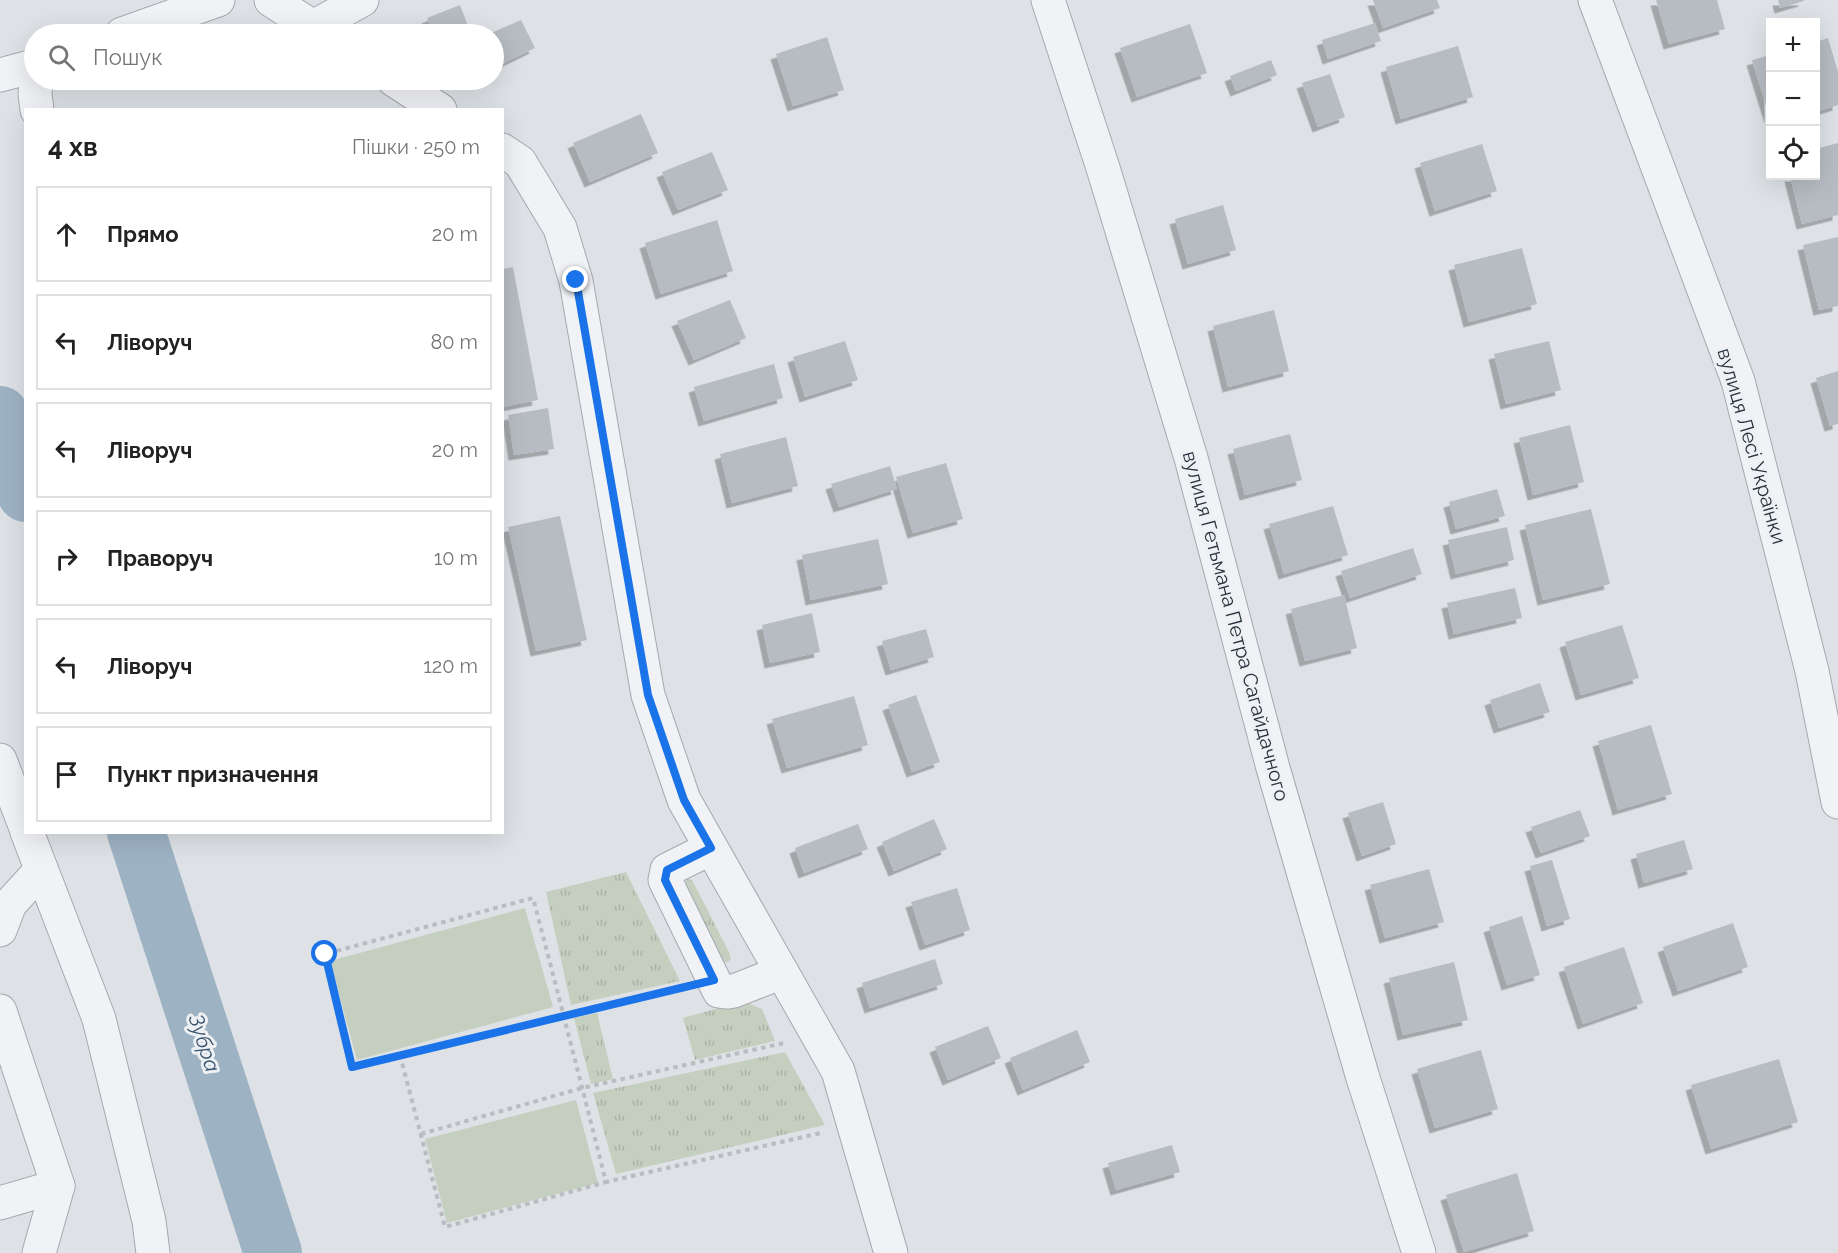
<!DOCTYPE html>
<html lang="uk">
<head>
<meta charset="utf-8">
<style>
  :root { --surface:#fff; --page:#f6f6f6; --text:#222; --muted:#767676; --line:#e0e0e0 }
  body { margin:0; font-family:Raleway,sans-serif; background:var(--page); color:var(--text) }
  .controls { position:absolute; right:18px; top:18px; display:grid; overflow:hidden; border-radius:0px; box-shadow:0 6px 24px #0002 }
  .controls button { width:54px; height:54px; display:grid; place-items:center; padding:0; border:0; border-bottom:2px solid var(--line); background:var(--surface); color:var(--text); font:30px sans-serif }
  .stop { position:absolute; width:18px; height:18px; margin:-14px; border:4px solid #1a73e8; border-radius:50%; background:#fff }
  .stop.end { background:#1a73e8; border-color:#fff; box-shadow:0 2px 6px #0008 }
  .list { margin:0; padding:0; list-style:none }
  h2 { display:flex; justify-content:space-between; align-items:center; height:78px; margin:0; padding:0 24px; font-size:26px }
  h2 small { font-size:20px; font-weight:400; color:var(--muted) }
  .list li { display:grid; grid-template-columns:39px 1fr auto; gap:18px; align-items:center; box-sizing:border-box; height:96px; margin:0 12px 12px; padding:0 12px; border:2px solid var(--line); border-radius:0px }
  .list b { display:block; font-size:22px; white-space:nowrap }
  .list em { font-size:20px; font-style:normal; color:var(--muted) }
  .icon { flex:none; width:33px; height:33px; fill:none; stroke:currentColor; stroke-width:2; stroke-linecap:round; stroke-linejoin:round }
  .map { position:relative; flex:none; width:1838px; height:1253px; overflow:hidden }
  .search { position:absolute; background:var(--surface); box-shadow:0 6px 24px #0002; left:24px; top:24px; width:480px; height:66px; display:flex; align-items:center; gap:15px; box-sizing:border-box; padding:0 21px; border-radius:33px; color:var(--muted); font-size:22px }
  .panel { position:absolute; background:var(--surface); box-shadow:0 6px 24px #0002; left:24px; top:108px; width:480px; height:726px; border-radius:0px }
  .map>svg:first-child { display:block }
</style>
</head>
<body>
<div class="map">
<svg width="1838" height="1253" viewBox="0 0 1838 1253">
  <defs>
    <pattern id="grass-tufts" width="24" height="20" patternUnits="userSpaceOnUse" patternTransform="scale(1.5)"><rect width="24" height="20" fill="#c5cfc0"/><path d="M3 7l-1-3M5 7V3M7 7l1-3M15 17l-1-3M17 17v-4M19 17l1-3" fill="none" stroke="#a9b2a6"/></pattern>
    <filter id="shadow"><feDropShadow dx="-5.5" dy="5.5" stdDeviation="0" flood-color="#0004"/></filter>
  </defs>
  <rect width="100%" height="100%" fill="#dee2e6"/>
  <g fill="url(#grass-tufts)">
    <path d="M626,872L680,981L571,1005L546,892Z"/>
    <path d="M687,879L692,880L729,952L731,959L728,962H724L720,958L685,884Z"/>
    <path d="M743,1001L762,1009L775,1041L695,1060L683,1018Z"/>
    <path d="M597,1013L613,1079L591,1084L574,1018Z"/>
    <path d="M785,1052L825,1125L616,1174L593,1093Z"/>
  </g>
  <g fill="#c5cfc0">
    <path d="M525,908L553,1007L357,1060L330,961Z"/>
    <path d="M576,1100L598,1183L447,1223L425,1139Z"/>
  </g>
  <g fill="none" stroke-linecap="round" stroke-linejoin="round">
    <g stroke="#9db2c3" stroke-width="58">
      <path d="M0,415L26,493"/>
      <path d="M136,832L273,1253"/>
    </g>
  </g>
  <g fill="#b6bcc2" filter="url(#shadow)">
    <path d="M1373,0H1437L1440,8L1383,28Z"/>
    <path d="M1656,0H1717L1725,29L1669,44Z"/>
    <path d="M1778,0H1804V1L1780,8Z"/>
    <path d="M460,5L468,26L447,34H434L427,18Z"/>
    <path d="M521,20L535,48L494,68V34H489Z"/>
    <path d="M1375,23L1381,41L1328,59L1322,40Z"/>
    <path d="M1190,24L1207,73L1137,97L1120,48Z"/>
    <path d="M827,37L844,90L793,106L776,54Z"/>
    <path d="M1828,38L1838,72V105L1816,112V42Z"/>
    <path d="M1458,46L1473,97L1401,119L1386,67Z"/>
    <path d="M1770,55V118L1752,60Z"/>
    <path d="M1271,60L1277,75L1236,91L1230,76Z"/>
    <path d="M1330,74L1345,117L1318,127L1302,83Z"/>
    <path d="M641,114L658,153L590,182L573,143Z"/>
    <path d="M1838,143V215L1802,224L1790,176H1816V149Z"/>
    <path d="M1482,144L1497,191L1435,211L1420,163Z"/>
    <path d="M712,152L728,190L678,210L662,172Z"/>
    <path d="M1223,205L1236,250L1188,264L1175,219Z"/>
    <path d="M717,220L733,271L661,294L645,243Z"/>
    <path d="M1838,237V306L1819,310L1803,245Z"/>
    <path d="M1522,248L1537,304L1469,322L1454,265Z"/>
    <path d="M513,267L538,400L502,407V269Z"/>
    <path d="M730,300L746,338L694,360L677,321Z"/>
    <path d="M1274,310L1289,371L1228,387L1213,326Z"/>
    <path d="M845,341L858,380L805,397L793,357Z"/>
    <path d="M1549,341L1561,390L1506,404L1494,354Z"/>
    <path d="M774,364L783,398L704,421L694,387Z"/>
    <path d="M1838,371V424L1830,426L1816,378Z"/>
    <path d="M548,408L554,449L514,455L508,415Z"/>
    <path d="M1570,425L1584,482L1533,495L1519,438Z"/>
    <path d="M1290,434L1302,480L1245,495L1233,449Z"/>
    <path d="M786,437L798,486L732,503L720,454Z"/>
    <path d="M946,463L963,519L913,533L896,477Z"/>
    <path d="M890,466L897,489L839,507L831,484Z"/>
    <path d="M1497,489L1505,516L1456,529L1449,502Z"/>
    <path d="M1333,506L1348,555L1284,574L1269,524Z"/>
    <path d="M1591,509L1610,584L1543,600L1525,525Z"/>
    <path d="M560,516L587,640L536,651L508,527Z"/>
    <path d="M1507,527L1514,560L1456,574L1448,540Z"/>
    <path d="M878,539L888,584L811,600L802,555Z"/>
    <path d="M1413,548L1422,574L1350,598L1341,571Z"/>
    <path d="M1515,588L1522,618L1454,634L1447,603Z"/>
    <path d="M1344,595L1357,648L1305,661L1291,609Z"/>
    <path d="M812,613L820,652L770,663L762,625Z"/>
    <path d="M1622,625L1639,678L1581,695L1565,642Z"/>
    <path d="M926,629L934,657L891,670L882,641Z"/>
    <path d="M1540,683L1550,712L1499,728L1490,700Z"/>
    <path d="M916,695L940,762L912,772L888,705Z"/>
    <path d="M854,696L868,745L787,768L772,719Z"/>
    <path d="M1651,725L1672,794L1618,810L1598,741Z"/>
    <path d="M1383,802L1396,844L1362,856L1348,813Z"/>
    <path d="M1580,810L1590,836L1541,853L1531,827Z"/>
    <path d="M934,819L947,849L894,871L882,842Z"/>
    <path d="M858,824L868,849L804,873L795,848Z"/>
    <path d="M1684,840L1693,869L1644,883L1636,854Z"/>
    <path d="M1552,860L1570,919L1547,926L1530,866Z"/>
    <path d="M1429,869L1444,922L1385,938L1370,885Z"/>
    <path d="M957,888L970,930L925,945L911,902Z"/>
    <path d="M1522,916L1540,975L1507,985L1489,927Z"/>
    <path d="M1733,923L1748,967L1678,991L1663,947Z"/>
    <path d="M1624,947L1643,1003L1583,1024L1564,967Z"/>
    <path d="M935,959L943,984L870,1008L862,983Z"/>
    <path d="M1454,962L1468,1020L1403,1035L1389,978Z"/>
    <path d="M988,1026L1001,1058L948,1080L935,1047Z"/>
    <path d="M1077,1030L1090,1062L1023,1090L1010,1058Z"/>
    <path d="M1481,1050L1498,1109L1435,1128L1417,1069Z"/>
    <path d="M1779,1059L1798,1122L1711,1149L1691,1085Z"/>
    <path d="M1172,1145L1180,1172L1116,1190L1108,1163Z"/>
    <path d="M1517,1173L1534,1231L1464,1252L1446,1195Z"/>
  </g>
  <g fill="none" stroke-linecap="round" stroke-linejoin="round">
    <defs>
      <g id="minor">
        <path d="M271,0L324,34"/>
        <path d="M1048,0L1103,168L1191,458L1273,768L1363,1078L1419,1253"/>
        <path d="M1595,0L1738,381L1812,671L1838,802"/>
        <path d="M313,27L362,0"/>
        <path d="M122,34L218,0"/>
        <path d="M0,75L34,66"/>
        <path d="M36,80L35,94L37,110"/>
        <path d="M394,80L440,110"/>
        <path d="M502,150L520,162L560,228L576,281L648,695L684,800L838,1071L891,1253"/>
        <path d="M0,760L26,828"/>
        <path d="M27,832L99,1019L149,1221L153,1253"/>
        <path d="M711,848L667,870L665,880L719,991L728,992L734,991L782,972"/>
        <path d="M0,930L10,904L41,870"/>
        <path d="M0,1011L58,1186L39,1253"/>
        <path d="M0,1203L58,1186"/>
      </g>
    </defs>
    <use href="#minor" stroke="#a4a9af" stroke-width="35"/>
    <g stroke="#b9bcc1" stroke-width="4" stroke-dasharray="4.5 4.5" stroke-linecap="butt">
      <path d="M682,987C572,1014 462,1040 352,1067L325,954L533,898C558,993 582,1087 606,1182L821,1133"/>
      <path d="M400,1055L445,1227L606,1182"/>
      <path d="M421,1134L582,1088L784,1043"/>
    </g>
    <use href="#minor" stroke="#f1f2f5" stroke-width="33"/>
  </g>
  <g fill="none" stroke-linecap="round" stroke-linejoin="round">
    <path stroke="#1a73e8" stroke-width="8" d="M325,954L352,1067L714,980L665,880L667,870L711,848L684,800L648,695L576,280"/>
  </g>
  <g text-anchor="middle" stroke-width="6" stroke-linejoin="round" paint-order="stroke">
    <g font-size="20" fill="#29313b" stroke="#edf1f4">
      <text transform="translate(1752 446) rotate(74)" y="7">вулиця Лесі Українки</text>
      <text transform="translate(1236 626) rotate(75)" y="7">вулиця Гетьмана Петра Сагайдачного</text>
    </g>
    <g font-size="21" font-style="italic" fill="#38526b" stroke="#edf1f4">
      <text transform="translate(204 1043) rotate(72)" y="7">Зубра</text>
    </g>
  </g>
</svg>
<div class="controls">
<button>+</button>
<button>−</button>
<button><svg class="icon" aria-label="locate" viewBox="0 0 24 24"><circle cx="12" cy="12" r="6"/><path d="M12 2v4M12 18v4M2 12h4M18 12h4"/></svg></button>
</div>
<div class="stop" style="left:325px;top:954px"></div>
<div class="stop end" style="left:576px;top:280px"></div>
<div class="search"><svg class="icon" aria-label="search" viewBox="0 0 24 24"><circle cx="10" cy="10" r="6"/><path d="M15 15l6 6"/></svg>Пошук</div>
<section class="panel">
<h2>4 хв<small>Пішки · 250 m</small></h2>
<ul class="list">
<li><svg class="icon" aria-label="ahead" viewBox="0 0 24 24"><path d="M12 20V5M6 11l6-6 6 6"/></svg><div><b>Прямо</b></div><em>20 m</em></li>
<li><svg class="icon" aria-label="left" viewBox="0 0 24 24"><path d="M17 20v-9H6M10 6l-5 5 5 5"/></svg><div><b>Ліворуч</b></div><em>80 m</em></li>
<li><svg class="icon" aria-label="left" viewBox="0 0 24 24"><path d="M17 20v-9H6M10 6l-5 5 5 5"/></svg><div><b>Ліворуч</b></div><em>20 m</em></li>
<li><svg class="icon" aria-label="right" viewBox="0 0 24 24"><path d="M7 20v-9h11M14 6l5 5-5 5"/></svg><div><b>Праворуч</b></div><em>10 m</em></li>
<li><svg class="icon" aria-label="left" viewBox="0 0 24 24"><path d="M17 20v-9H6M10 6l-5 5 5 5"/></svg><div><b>Ліворуч</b></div><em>120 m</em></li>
<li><svg class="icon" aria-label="arrive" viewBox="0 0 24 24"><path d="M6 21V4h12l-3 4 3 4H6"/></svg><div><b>Пункт призначення</b></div></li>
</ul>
</section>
</div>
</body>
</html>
